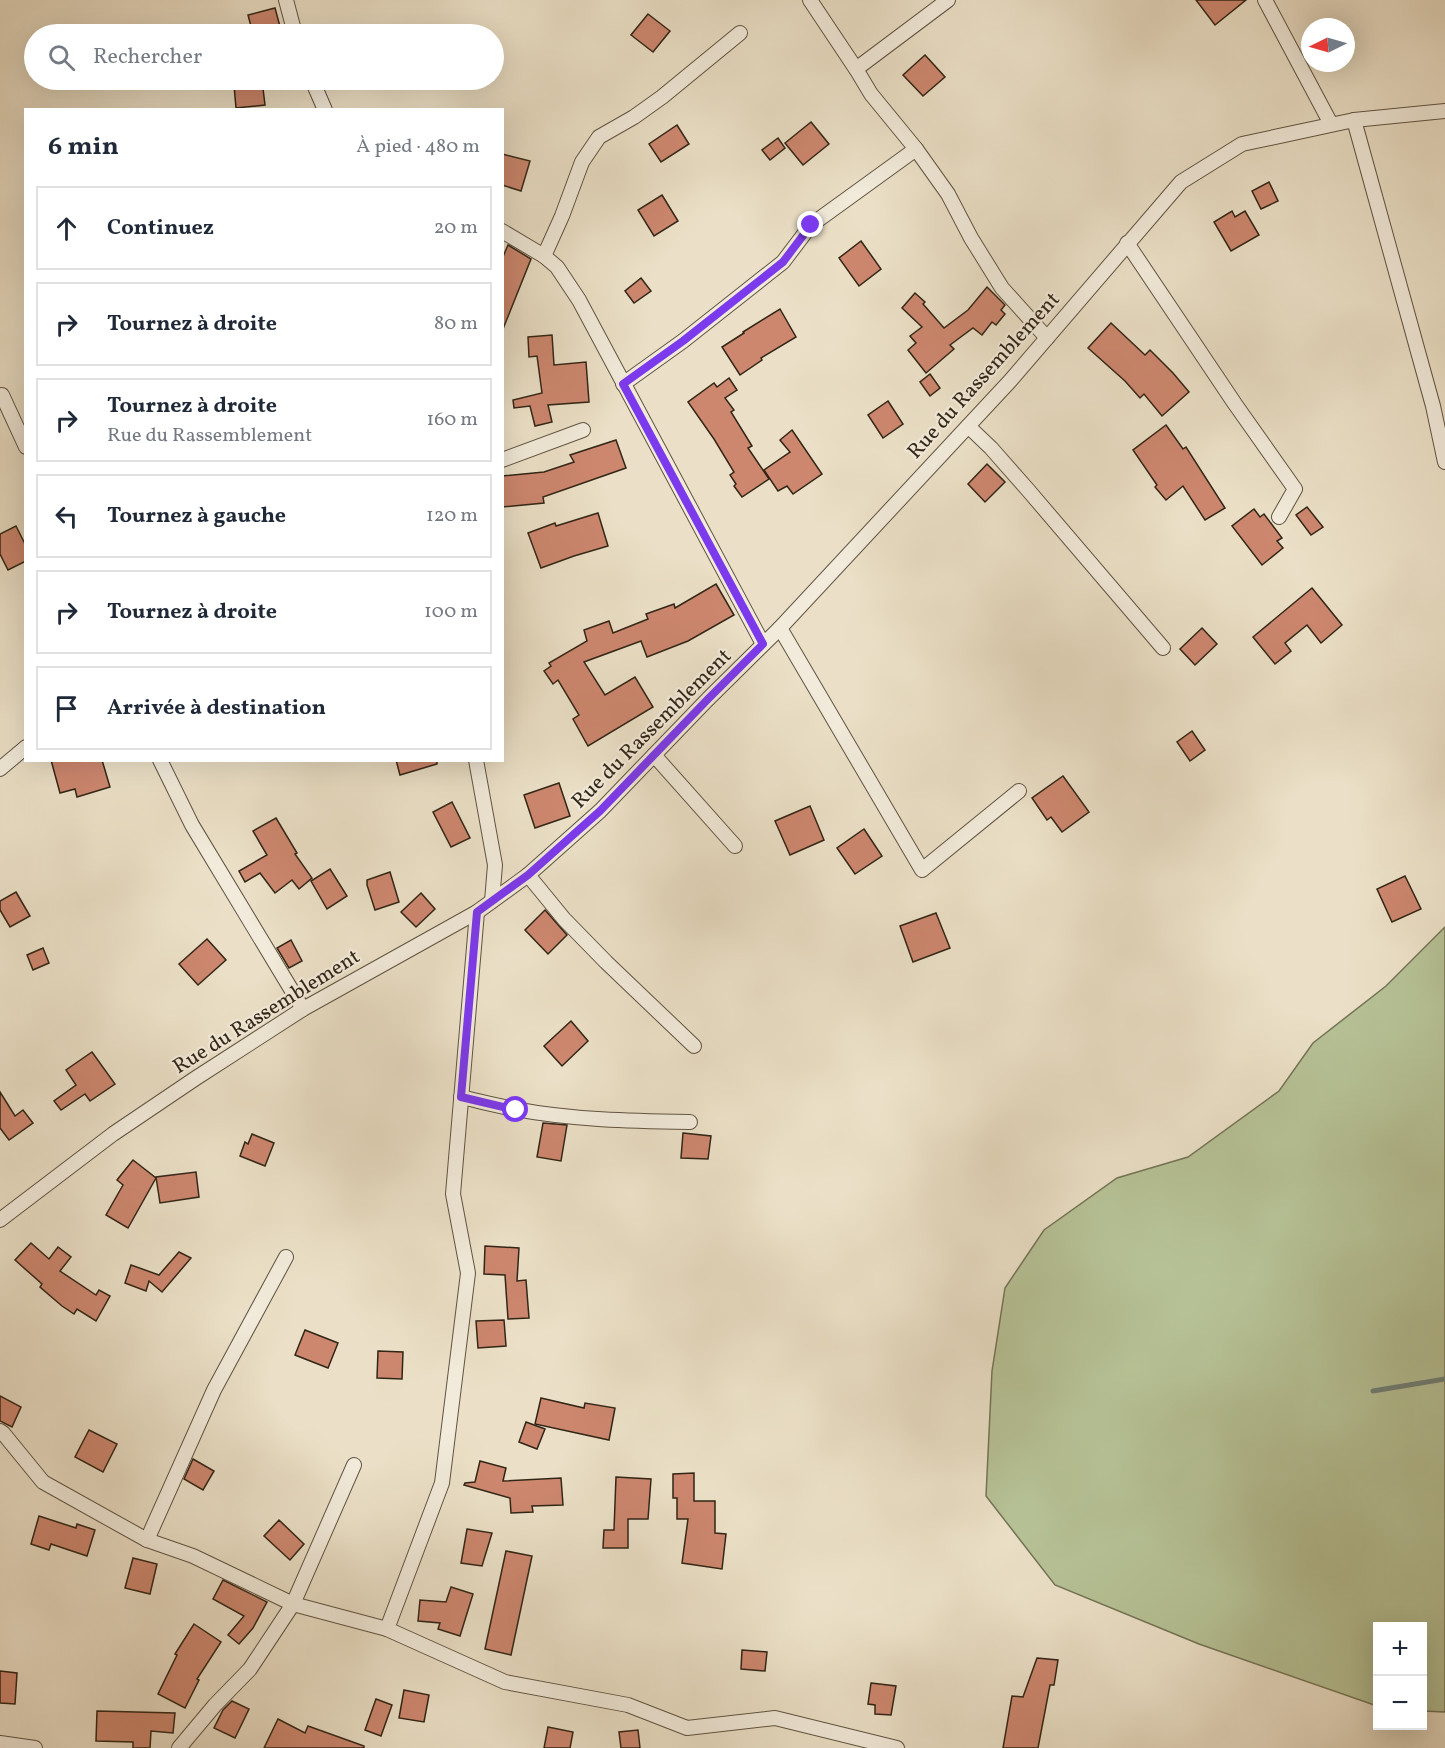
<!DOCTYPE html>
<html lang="fr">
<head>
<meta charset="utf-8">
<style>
  :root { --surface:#fff; --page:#f2f2f3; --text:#1f2937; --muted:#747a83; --line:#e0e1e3 }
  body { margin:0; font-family:Vollkorn,serif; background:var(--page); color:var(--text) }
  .controls { position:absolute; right:18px; bottom:18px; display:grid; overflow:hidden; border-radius:0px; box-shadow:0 6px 24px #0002 }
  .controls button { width:54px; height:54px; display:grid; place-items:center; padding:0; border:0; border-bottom:2px solid var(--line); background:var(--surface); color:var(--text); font:30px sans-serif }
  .compass { position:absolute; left:1301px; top:18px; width:54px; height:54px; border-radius:50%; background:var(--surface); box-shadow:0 6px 24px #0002; rotate:265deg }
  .stop { position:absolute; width:18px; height:18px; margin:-14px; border:4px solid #7c3aed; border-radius:50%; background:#fff }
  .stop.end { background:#7c3aed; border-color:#fff; box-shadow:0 2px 6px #0008 }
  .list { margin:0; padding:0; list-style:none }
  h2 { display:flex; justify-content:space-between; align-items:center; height:78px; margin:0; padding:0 24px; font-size:26px }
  h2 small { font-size:20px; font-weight:400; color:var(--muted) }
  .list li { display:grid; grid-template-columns:39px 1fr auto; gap:18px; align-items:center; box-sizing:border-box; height:84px; margin:0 12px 12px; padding:0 12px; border:2px solid var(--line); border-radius:0px }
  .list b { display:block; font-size:22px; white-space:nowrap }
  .list p { margin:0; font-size:20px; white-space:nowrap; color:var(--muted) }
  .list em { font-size:20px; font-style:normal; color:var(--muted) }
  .icon { flex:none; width:33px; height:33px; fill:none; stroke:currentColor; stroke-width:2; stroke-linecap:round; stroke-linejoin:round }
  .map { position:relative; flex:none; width:1445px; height:1748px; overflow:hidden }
  .search { position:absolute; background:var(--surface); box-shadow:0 6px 24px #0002; left:24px; top:24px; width:480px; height:66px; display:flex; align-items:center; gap:15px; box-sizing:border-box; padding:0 21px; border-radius:33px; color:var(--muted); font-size:22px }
  .panel { position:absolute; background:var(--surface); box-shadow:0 6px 24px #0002; left:24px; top:108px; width:480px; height:654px; border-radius:0px }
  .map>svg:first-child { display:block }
</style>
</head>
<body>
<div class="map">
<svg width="1445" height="1748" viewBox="0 0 1445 1748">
  <rect width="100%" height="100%" fill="#ebe0c7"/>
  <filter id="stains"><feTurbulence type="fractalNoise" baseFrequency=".00333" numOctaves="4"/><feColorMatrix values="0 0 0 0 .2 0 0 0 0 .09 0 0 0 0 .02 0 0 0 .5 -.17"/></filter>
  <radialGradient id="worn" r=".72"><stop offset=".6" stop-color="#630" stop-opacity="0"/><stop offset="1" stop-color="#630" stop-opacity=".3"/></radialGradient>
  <path fill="#b6c296" stroke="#747456" stroke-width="1.5" d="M1445,927V1712L1423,1711L1422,1626H1378L1377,1706L1199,1644L1055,1585L986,1496L992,1371L1005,1288L1044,1230L1117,1178L1188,1157L1279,1091L1313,1043L1386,986Z"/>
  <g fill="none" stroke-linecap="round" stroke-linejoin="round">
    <path stroke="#6f8077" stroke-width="5" d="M1373,1391L1445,1379"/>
  </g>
  <g fill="#cd876f" stroke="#312516" stroke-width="1.5">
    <path d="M1196,0H1246L1215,25Z"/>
    <path d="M275,8L282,34H253L248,15Z"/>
    <path d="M648,14L670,31L653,52L631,35Z"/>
    <path d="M925,55L945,77L923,96L903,75Z"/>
    <path d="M262,80L265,105L236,108L234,85Z"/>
    <path d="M811,122L829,144L803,165L785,143Z"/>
    <path d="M677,125L689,144L661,162L649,144Z"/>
    <path d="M778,138L785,148L770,160L762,150Z"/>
    <path d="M502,154L530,161L521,191L502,185Z"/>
    <path d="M1269,182L1278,201L1261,209L1252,191Z"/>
    <path d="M662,195L678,221L654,236L638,210Z"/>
    <path d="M1232,211L1235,217L1245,211L1259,235L1231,251L1214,222Z"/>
    <path d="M861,241L881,269L859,286L839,258Z"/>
    <path d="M508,245L531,259L503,329L502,259Z"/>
    <path d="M641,278L651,291L634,303L625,291Z"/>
    <path d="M987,287L1005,305L1001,310L1005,314L996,325L992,322L982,335L973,328L950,345L954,349L926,373L908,350L916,343L910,336L922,327L902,308L915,293L925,302L923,304L944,328L968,310Z"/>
    <path d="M780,309L796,337L761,358L762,360L740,375L722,347L744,333L743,332Z"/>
    <path d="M1111,323L1145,355L1150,350L1173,373L1189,392L1162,416L1144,394L1140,398L1125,381L1088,348Z"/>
    <path d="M552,335L554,365L586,362L589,402L548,405L552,422L535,426L530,406L514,408L513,400L542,393L537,356L529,357L528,337Z"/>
    <path d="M930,374L940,388L930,396L920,382Z"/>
    <path d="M729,378L737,390L725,398L734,410L731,412L752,446L748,448L769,479L742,497L734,486L736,484L730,475L734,472L714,439L688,402L714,383L717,387Z"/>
    <path d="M888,401L903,424L883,438L868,415Z"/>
    <path d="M1166,425L1183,449L1186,447L1225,508L1205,520L1183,486L1166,500L1155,487L1157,485L1133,450Z"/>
    <path d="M792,430L822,474L793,494L787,486L778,491L764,470L790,452L780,440Z"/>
    <path d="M616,440L626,468L543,497L544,503L502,507V476L544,472L574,462L570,455Z"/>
    <path d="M987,464L1005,482L985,502L968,484Z"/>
    <path d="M1307,507L1323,527L1311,535L1296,515Z"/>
    <path d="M1254,509L1260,517L1264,514L1282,538L1277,541L1283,548L1262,565L1232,526Z"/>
    <path d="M598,513L608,546L574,556L541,568L528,533L555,523L556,526Z"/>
    <path d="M16,526L26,546V561L8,570L0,554V534Z"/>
    <path d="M716,584L734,615L688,641L647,657L641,641L584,662L605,695L635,677L653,707L588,746L573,719L579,715L558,680L553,684L544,671L551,666L549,663L587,641L584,630L609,621L613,633L648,619L646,614L674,604L675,608Z"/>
    <path d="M1312,588L1342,625L1321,643L1307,625L1285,643L1291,651L1275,664L1253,637Z"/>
    <path d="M1202,628L1217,644L1195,665L1180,649Z"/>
    <path d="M1192,731L1205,750L1190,761L1177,742Z"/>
    <path d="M51,760H102L110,787L77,797L75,789L60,793Z"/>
    <path d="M396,760H437V764L400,775Z"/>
    <path d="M1063,776L1089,812L1062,832L1051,817L1047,820L1032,798Z"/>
    <path d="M559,783L570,816L535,828L524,795Z"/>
    <path d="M452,802L470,838L451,847L433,812Z"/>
    <path d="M810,806L824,840L790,855L775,821Z"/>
    <path d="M276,818L297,853L295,854L312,878L299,889L292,880L275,893L260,873L245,882L239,871L267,855L253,831Z"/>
    <path d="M864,829L882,856L855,874L837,848Z"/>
    <path d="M330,869L347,896L327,909L311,881Z"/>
    <path d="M390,872L399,902L375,910L367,885V880Z"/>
    <path d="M1405,876L1421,909L1392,922L1377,889Z"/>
    <path d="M16,892L30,916L10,927L0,910V901Z"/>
    <path d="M421,893L435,909L416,927L401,912Z"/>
    <path d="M545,910L567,935L548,954L525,930Z"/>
    <path d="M936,913L950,948L913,962L900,926Z"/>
    <path d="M207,939L226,960L198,985L179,964Z"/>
    <path d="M291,940L302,961L289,968L277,948Z"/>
    <path d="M43,948L49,963L33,970L27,955Z"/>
    <path d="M571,1021L588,1041L562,1066L544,1046Z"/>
    <path d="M92,1052L115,1084L90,1101L85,1094L61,1110L54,1101L76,1085L66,1070Z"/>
    <path d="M0,1092L15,1116L23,1110L33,1123L9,1140L0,1128Z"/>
    <path d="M543,1123L567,1125L561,1161L537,1157Z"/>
    <path d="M683,1133L711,1136L708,1159L681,1158Z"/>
    <path d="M252,1134L274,1143L265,1166L240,1156L245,1142L248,1144Z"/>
    <path d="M133,1160L156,1178L128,1228L106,1215L123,1185L117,1180Z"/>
    <path d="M196,1172L199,1197L160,1203L156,1177Z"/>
    <path d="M31,1243L49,1259L58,1247L71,1257L60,1271L96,1295L99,1290L110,1296L96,1321L77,1309L74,1314L62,1306L40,1287L42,1284L15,1260Z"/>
    <path d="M485,1246L519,1248L517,1281L526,1280L529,1318L508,1319L505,1275L484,1274Z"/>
    <path d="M179,1252L191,1258L162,1292L149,1281L146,1291L125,1283L131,1265L159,1275Z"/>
    <path d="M504,1320L506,1346L478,1348L476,1321Z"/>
    <path d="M305,1330L338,1343L328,1368L295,1355Z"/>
    <path d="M378,1351L403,1352L402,1379L377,1378Z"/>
    <path d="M0,1396L21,1407L12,1427L0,1421Z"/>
    <path d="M541,1398L584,1408L585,1403L615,1408L609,1440L535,1424Z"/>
    <path d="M526,1422L545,1429L537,1449L519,1442Z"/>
    <path d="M89,1430L117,1444L103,1472L75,1457Z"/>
    <path d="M193,1459L214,1471L203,1490L184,1479Z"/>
    <path d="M480,1461L506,1468L503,1481L561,1478L563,1505L532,1506L533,1512L511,1513L510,1498L464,1485L465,1483L475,1482Z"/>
    <path d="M694,1473V1501H715V1533L726,1534L722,1569L682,1563L688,1519H677V1498H673V1474Z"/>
    <path d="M616,1477L651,1479L648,1519H628V1548H603L604,1530H614Z"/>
    <path d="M39,1516L76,1528L77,1524L95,1530L87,1556L51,1544L49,1550L31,1544Z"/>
    <path d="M279,1520L304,1544L290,1560L264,1536Z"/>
    <path d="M467,1529L492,1533L482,1566L461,1563Z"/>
    <path d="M506,1551L532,1556L511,1655L485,1649Z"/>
    <path d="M133,1558L157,1564L150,1594L125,1588Z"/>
    <path d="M223,1580L267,1602L253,1628L239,1644L228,1635L244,1616L213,1599Z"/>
    <path d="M451,1587L473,1594L460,1636L438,1629L440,1623L418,1621L420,1600L446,1602Z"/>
    <path d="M194,1624L221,1642L197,1679L199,1680L185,1708L158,1694L177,1655L175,1654Z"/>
    <path d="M742,1650L767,1652L765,1671L741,1669Z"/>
    <path d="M1037,1658L1058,1660L1054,1685H1050L1038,1748H1003L1012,1696L1023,1697Z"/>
    <path d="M0,1671L17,1673L15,1704L0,1703Z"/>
    <path d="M871,1683L896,1686L891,1715L875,1714V1705L868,1704Z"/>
    <path d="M404,1690L429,1695L424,1722L399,1718Z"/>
    <path d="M376,1699L392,1705L381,1736L365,1730Z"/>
    <path d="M232,1701L249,1709L235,1738L214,1728L223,1710Z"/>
    <path d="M97,1711L175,1713L173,1733L151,1731L150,1748H133V1742L96,1741Z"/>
    <path d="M278,1719L305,1733L308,1726L364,1746V1748H264Z"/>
    <path d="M548,1727L573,1732L570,1748H544Z"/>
    <path d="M638,1730L640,1748H621L619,1732Z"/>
  </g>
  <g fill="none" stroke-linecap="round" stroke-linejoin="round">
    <defs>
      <g id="minor">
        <path d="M286,0L295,34"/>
        <path d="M810,0L856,69L871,94L916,149L948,194L971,238L1002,288L1047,338"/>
        <path d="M1265,0L1331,124"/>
        <path d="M856,69L948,0"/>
        <path d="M312,80L325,110"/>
        <path d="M1354,120L1433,406L1445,462"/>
        <path d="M502,231L544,256L557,267L579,300L763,644"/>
        <path d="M1127,243L1235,404L1295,489L1279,517"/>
        <path d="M544,256L562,216L582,162L599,137L634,117L662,97L740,33"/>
        <path d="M623,384L683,341L783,262L811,225L916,149"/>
        <path d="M2,395L26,447"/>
        <path d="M968,426L991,448L1028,490L1163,648"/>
        <path d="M502,460L583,430"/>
        <path d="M780,628L922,870L1019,791"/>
        <path d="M654,755L735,846"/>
        <path d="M160,760L192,825L303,1009"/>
        <path d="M476,760L495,865L492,901"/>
        <path d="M0,769L26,747"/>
        <path d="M528,875L564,919L606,962L694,1046"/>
        <path d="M461,1097C479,1101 497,1106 515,1109C572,1120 632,1121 690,1122"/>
        <path d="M0,1220L113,1134L196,1078L303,1009L477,912L528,875L600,811L708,699L780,628L1010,381L1181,182L1242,144L1354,120L1445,111"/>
        <path d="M0,1431L3,1433L43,1482L147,1540L193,1556L293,1604L387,1629L505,1682L628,1705L687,1728L775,1718L897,1748"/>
        <path d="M147,1540L214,1390L286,1257"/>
        <path d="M387,1629L442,1483L468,1273L453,1194L477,912"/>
        <path d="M0,1743L35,1748"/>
        <path d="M179,1748L215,1705L250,1669L293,1604L354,1465"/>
      </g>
    </defs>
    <use href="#minor" stroke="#605442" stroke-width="16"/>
    <use href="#minor" stroke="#f2ebdb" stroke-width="14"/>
  </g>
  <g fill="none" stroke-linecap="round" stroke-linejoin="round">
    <path stroke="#7c3aed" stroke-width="8" d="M516,1110L461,1097L477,912L528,875L600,811L708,699L763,644L623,384L683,341L783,262L811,225"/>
  </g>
  <g text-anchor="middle" stroke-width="4.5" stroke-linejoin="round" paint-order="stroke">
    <g font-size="21" fill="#312516" stroke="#f2ebdb">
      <text transform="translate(983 375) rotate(-48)" y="7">Rue du Rassemblement</text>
      <text transform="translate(651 728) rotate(-45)" y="7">Rue du Rassemblement</text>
      <text transform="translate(266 1011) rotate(-32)" y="7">Rue du Rassemblement</text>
    </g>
  </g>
  <rect width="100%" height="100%" filter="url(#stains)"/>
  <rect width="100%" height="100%" fill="url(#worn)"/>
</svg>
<div class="controls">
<button>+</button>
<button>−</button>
</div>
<svg class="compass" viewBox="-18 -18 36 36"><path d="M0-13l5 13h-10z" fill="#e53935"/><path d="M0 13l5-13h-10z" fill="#747a83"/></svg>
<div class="stop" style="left:516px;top:1110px"></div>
<div class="stop end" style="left:811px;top:225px"></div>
<div class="search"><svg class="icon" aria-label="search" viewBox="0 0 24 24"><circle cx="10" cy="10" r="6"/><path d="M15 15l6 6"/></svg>Rechercher</div>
<section class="panel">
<h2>6 min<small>À pied · 480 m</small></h2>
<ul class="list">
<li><svg class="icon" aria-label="ahead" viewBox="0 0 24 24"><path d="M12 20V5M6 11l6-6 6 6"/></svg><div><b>Continuez</b></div><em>20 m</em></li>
<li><svg class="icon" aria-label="right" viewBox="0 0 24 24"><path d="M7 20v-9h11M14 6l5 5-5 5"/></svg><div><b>Tournez à droite</b></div><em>80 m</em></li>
<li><svg class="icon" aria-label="right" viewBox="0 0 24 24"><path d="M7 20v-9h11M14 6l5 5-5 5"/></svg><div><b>Tournez à droite</b><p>Rue du Rassemblement</p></div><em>160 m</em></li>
<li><svg class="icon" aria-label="left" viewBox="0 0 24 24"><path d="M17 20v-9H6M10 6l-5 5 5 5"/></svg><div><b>Tournez à gauche</b></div><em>120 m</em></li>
<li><svg class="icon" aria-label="right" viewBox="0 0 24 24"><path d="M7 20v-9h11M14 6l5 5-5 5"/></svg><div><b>Tournez à droite</b></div><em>100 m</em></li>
<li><svg class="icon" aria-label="arrive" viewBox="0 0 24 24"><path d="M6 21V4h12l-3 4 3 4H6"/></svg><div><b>Arrivée à destination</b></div></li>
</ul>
</section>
</div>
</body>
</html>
